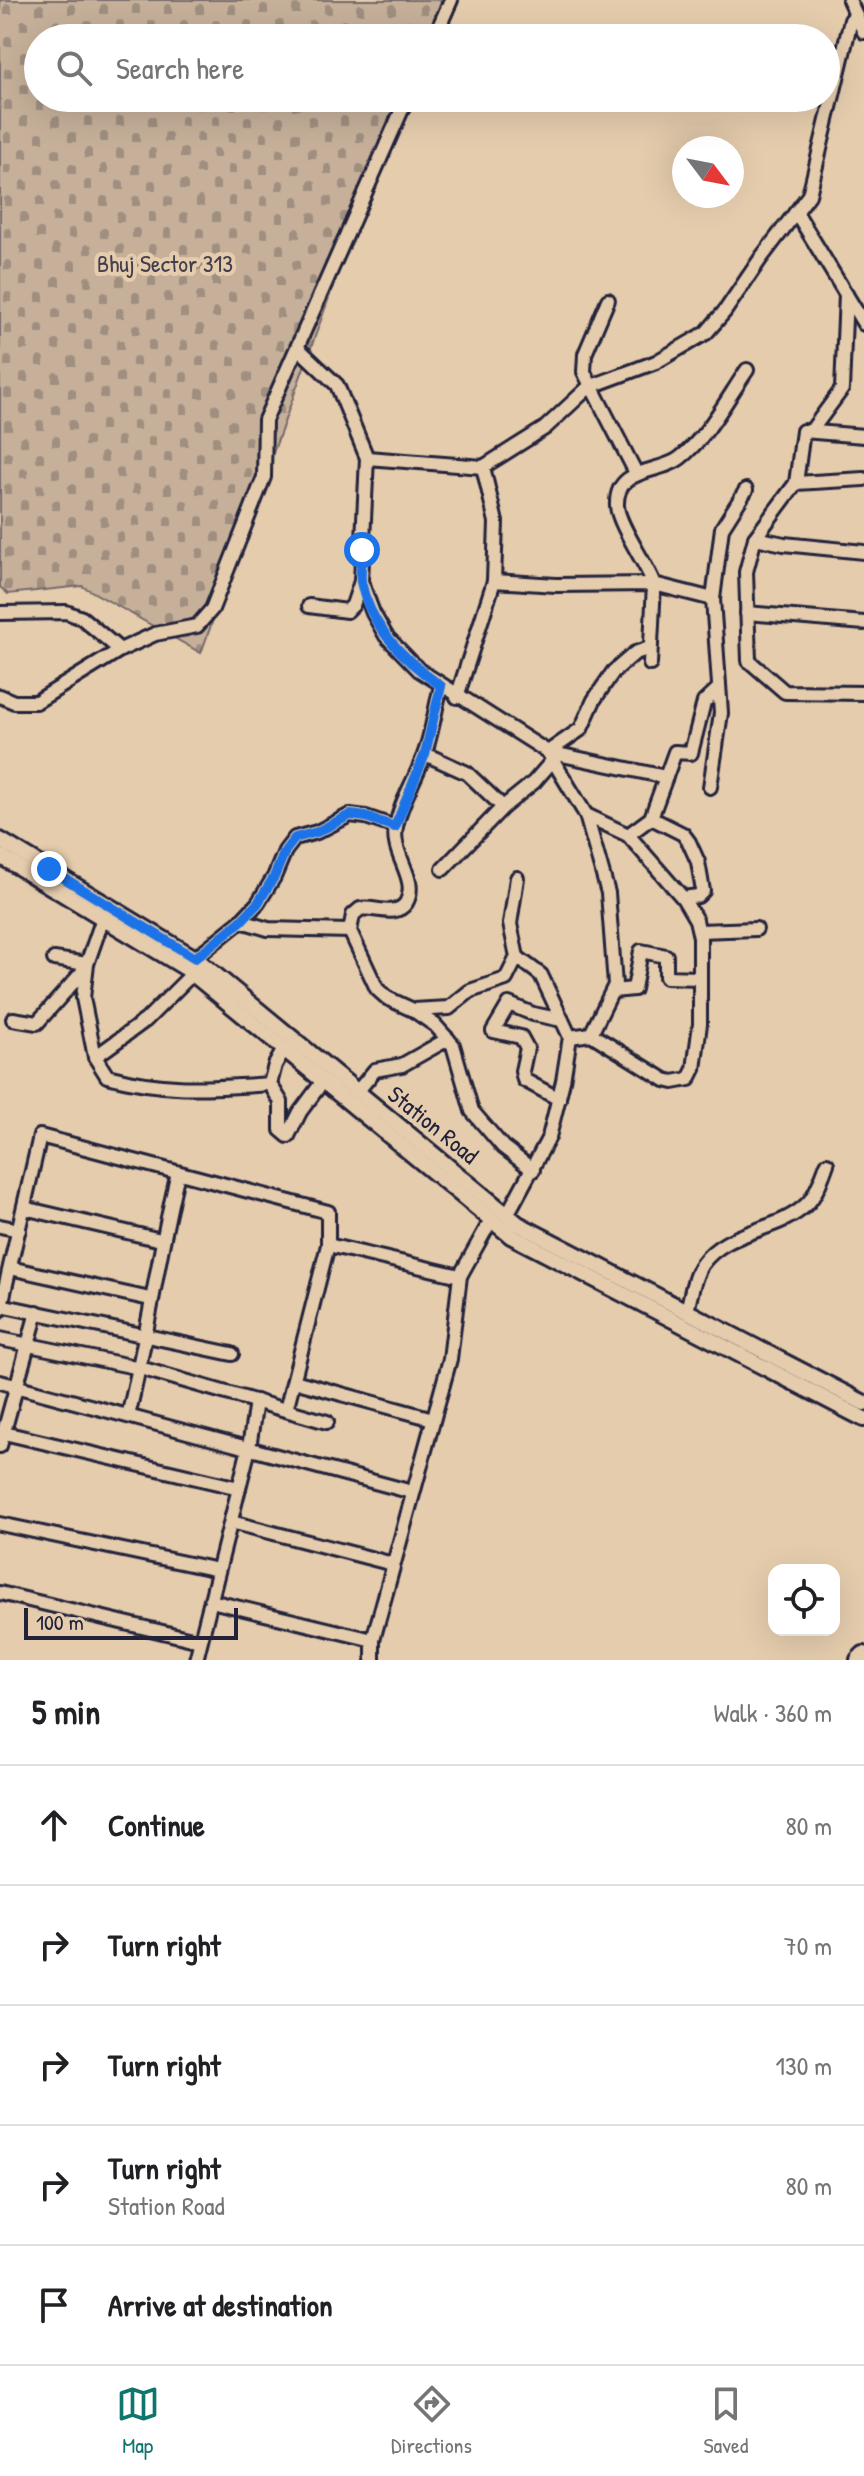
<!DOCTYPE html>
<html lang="en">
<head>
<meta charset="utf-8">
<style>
  :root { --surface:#fff; --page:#f6f6f6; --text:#202124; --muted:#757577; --line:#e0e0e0; --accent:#0f766e }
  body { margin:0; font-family:"Patrick Hand",sans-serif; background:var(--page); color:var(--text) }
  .controls { position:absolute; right:24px; bottom:24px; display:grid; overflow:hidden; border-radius:16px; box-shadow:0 8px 32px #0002 }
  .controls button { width:72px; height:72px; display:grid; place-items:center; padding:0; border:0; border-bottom:2px solid var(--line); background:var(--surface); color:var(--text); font:40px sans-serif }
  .compass { position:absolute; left:672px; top:136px; width:72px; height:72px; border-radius:50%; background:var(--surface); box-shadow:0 8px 32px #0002; rotate:122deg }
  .scale { position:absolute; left:24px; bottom:20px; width:214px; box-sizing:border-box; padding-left:8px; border:4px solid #22223b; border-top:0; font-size:22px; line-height:28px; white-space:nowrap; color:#22223b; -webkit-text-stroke:6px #e5ccad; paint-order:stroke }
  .stop { position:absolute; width:24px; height:24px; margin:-18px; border:6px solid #1a73e8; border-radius:50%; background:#fff }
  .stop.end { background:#1a73e8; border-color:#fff; box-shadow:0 2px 8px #0008 }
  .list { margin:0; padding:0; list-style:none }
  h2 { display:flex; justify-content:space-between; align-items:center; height:104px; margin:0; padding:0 32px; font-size:34px }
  h2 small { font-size:26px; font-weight:400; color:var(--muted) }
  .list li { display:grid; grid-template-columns:52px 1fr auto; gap:24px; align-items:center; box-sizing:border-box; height:120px; padding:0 32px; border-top:2px solid var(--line) }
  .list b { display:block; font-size:30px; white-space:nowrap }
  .list p { margin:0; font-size:26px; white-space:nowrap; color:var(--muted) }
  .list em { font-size:26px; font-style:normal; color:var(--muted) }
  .icon { flex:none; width:44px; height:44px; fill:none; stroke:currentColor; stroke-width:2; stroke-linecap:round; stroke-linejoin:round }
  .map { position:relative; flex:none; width:864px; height:1660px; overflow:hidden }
  .search { position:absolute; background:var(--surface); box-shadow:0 8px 32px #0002; left:24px; right:24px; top:24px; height:88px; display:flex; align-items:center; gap:20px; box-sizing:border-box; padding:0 28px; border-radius:44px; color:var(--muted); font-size:30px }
  .sheet { height:704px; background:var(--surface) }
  nav { display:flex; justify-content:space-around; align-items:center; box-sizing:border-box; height:112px; border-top:2px solid var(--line); background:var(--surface); font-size:22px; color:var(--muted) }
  nav a { display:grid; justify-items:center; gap:4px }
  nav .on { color:var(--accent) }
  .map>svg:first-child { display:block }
</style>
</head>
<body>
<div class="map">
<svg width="864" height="1660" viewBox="0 0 864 1660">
  <defs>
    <pattern id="cemetery-stones" width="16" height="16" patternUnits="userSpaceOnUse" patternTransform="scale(2)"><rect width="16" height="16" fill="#c6b09a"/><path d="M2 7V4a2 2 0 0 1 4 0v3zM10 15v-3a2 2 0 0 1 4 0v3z" fill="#a08f7f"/></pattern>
  </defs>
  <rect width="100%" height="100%" fill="#e5ccad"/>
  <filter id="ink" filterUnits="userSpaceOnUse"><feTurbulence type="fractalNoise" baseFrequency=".0125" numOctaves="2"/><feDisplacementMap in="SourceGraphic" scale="16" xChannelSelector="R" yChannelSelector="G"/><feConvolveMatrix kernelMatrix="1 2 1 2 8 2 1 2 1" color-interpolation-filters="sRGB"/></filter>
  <g filter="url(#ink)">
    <path fill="url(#cemetery-stones)" stroke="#74696a" stroke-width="2" d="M0,0H446L430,38H38V98H405L371,181L201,653L82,586L8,594L0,587Z"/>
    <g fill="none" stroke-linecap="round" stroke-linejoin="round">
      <defs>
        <g id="minor">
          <path d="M849,0L864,32"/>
          <path d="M434,38L451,0"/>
          <path d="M796,212L864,324"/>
          <path d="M608,300L585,354L584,372L636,473"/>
          <path d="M298,348L337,385L367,458L361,581L373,613L386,636L419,670L548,752L586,815L608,893L615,985L591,1034"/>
          <path d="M811,431L842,389L846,294"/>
          <path d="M367,458L483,467L545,428L589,387L656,362L706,333L725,311L761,258L809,195L851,20L856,15"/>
          <path d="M864,479L796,483L755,538L746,572L749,661L785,692L864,693"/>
          <path d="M796,483L803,431L864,436"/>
          <path d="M755,538L784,544L864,552"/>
          <path d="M494,581L556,585L654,584L650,664"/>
          <path d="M713,599L654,584C646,563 618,524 617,506C615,466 660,474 680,458C708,436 727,399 747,370"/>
          <path d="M309,606L347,611L353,605L361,581"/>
          <path d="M0,613L66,612L82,618L120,650L155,634L197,626L212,609L264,477L265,420L407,98"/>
          <path d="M747,613L864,623"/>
          <path d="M441,686C435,709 432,735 423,758C415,780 400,803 396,827C390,855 420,879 406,903C396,918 374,906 360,909L353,915L350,931L377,989L387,998L413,1010L435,1025L453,1045L472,1111L503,1147L533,1170"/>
          <path d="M0,696L14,702H36L120,650"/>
          <path d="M457,697L494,581L496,522L483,467"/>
          <path d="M548,752L581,729L594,700L613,672L635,653L650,648"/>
          <path d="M548,752L666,777"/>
          <path d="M425,754L467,773L503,807"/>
          <path d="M710,787L721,713L713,599L722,528L746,490"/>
          <path d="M651,818L683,834L689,842L698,862L703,891L698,896L683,898"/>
          <path d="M628,835L651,818L675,752L691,753L704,702L719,688"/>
          <path d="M443,869L503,807L534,782L553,760"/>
          <path d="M103,918L87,964L83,998L95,1057L107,1076C167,1092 209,1088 270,1084"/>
          <path d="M241,921L268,929L350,931"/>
          <path d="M699,931L756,929"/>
          <path d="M195,958L241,921L258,903L274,877L285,851L295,838L317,832L350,815L366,817L395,827"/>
          <path d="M54,959L87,964"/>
          <path d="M613,991L634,989L641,951L666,956V977L699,978"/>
          <path d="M413,1010L449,1008L470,991L506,979L517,957L510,924L517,878"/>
          <path d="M13,1019L37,1023L86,968"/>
          <path d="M570,1037L591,1034L665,1080L673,1082L689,1079L694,1069L700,1024V937L696,920L683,898L628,835L586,815"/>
          <path d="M284,1049L275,1065L270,1084L281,1102V1130L288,1136L300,1112L323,1081"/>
          <path d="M95,1057L146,1020L192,974"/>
          <path d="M357,1092L375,1070L402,1065L448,1039"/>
          <path d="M559,1099L524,1080L522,1071L527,1048L521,1037L493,1031L509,1004L533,1014L562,1020"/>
          <path d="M24,1208L161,1240"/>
          <path d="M507,1215L549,1137L563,1081L570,1037L541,975L517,957"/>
          <path d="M0,1226L19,1230"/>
          <path d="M328,1245L460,1276"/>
          <path d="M10,1268L150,1299"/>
          <path d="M0,1305L232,1354"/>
          <path d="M0,1310L40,1136L328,1212V1245L286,1410"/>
          <path d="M687,1311C691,1296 693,1277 702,1264C728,1228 779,1233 808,1203C817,1193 822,1177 827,1164"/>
          <path d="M0,1339L140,1368L327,1422"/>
          <path d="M294,1381L433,1419"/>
          <path d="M0,1382L412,1492"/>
          <path d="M128,1416C148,1336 158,1254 178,1173"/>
          <path d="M4,1433L239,1488"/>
          <path d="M0,1446L37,1312"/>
          <path d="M231,1522L393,1564"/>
          <path d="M0,1524L218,1570"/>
          <path d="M0,1593L200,1641"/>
          <path d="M211,1601L373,1640"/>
          <path d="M196,1660L249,1448L256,1401"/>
          <path d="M373,1660V1640L450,1359L460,1276L491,1220"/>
        </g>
        <g id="tertiary">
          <path d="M0,840L195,958L518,1224L864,1403"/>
          <path d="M0,856L187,969L511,1236L864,1419"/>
        </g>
        <path id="secondary" d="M859,1660L864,1655"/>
      </defs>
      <use href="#minor" stroke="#22223b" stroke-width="18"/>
      <use href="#tertiary" stroke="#22223b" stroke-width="20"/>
      <use href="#secondary" stroke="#22223b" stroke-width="22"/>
      <use href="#minor" stroke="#e5ccad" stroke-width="12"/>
      <use href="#tertiary" stroke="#e5ccad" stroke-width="14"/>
      <use href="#secondary" stroke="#e5ccad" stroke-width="16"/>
    </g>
  </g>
  <g fill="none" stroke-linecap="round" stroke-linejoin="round" filter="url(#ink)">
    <path stroke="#1a73e8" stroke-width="10" d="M49,869L195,958L241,921L258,903L274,877L285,851L295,838L317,832L350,815L366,817L395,827L425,754L441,686C405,661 370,627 361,582C360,572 362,560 362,550"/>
  </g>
  <g text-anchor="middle" stroke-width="8" stroke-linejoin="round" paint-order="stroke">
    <g font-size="24" fill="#433e4e" stroke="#e5ccad">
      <text x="165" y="272">Bhuj Sector 313</text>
    </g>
    <g font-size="24" fill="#22223b" stroke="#e5ccad">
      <text transform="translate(433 1125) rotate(39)" y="8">Station Road</text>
    </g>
  </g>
</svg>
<div class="controls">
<button><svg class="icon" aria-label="locate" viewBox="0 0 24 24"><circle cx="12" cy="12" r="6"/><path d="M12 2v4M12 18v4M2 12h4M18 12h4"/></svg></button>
</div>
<svg class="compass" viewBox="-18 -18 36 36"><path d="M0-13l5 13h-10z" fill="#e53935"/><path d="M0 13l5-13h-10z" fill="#757577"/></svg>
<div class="scale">100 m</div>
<div class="stop" style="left:362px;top:550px"></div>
<div class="stop end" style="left:49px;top:869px"></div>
<div class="search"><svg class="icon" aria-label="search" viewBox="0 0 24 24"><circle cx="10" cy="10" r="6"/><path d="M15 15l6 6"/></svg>Search here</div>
</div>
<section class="sheet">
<h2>5 min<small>Walk · 360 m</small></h2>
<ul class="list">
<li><svg class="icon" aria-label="ahead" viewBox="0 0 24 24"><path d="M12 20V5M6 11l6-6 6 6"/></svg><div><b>Continue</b></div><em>80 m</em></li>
<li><svg class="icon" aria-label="right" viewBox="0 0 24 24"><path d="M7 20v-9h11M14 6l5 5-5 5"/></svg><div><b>Turn right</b></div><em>70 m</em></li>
<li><svg class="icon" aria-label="right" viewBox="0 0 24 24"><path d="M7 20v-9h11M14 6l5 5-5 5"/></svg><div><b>Turn right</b></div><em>130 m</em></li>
<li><svg class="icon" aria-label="right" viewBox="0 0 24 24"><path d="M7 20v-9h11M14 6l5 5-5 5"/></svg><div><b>Turn right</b><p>Station Road</p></div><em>80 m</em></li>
<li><svg class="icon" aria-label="arrive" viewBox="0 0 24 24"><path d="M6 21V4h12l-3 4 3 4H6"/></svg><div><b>Arrive at destination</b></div></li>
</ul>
</section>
<nav>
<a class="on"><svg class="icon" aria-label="map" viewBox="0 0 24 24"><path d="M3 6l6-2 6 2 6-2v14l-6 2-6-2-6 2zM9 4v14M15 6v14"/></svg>Map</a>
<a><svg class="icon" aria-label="directions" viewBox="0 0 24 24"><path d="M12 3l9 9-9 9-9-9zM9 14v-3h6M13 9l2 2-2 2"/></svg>Directions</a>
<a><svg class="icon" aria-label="saved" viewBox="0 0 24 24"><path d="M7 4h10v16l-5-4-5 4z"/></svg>Saved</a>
</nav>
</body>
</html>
